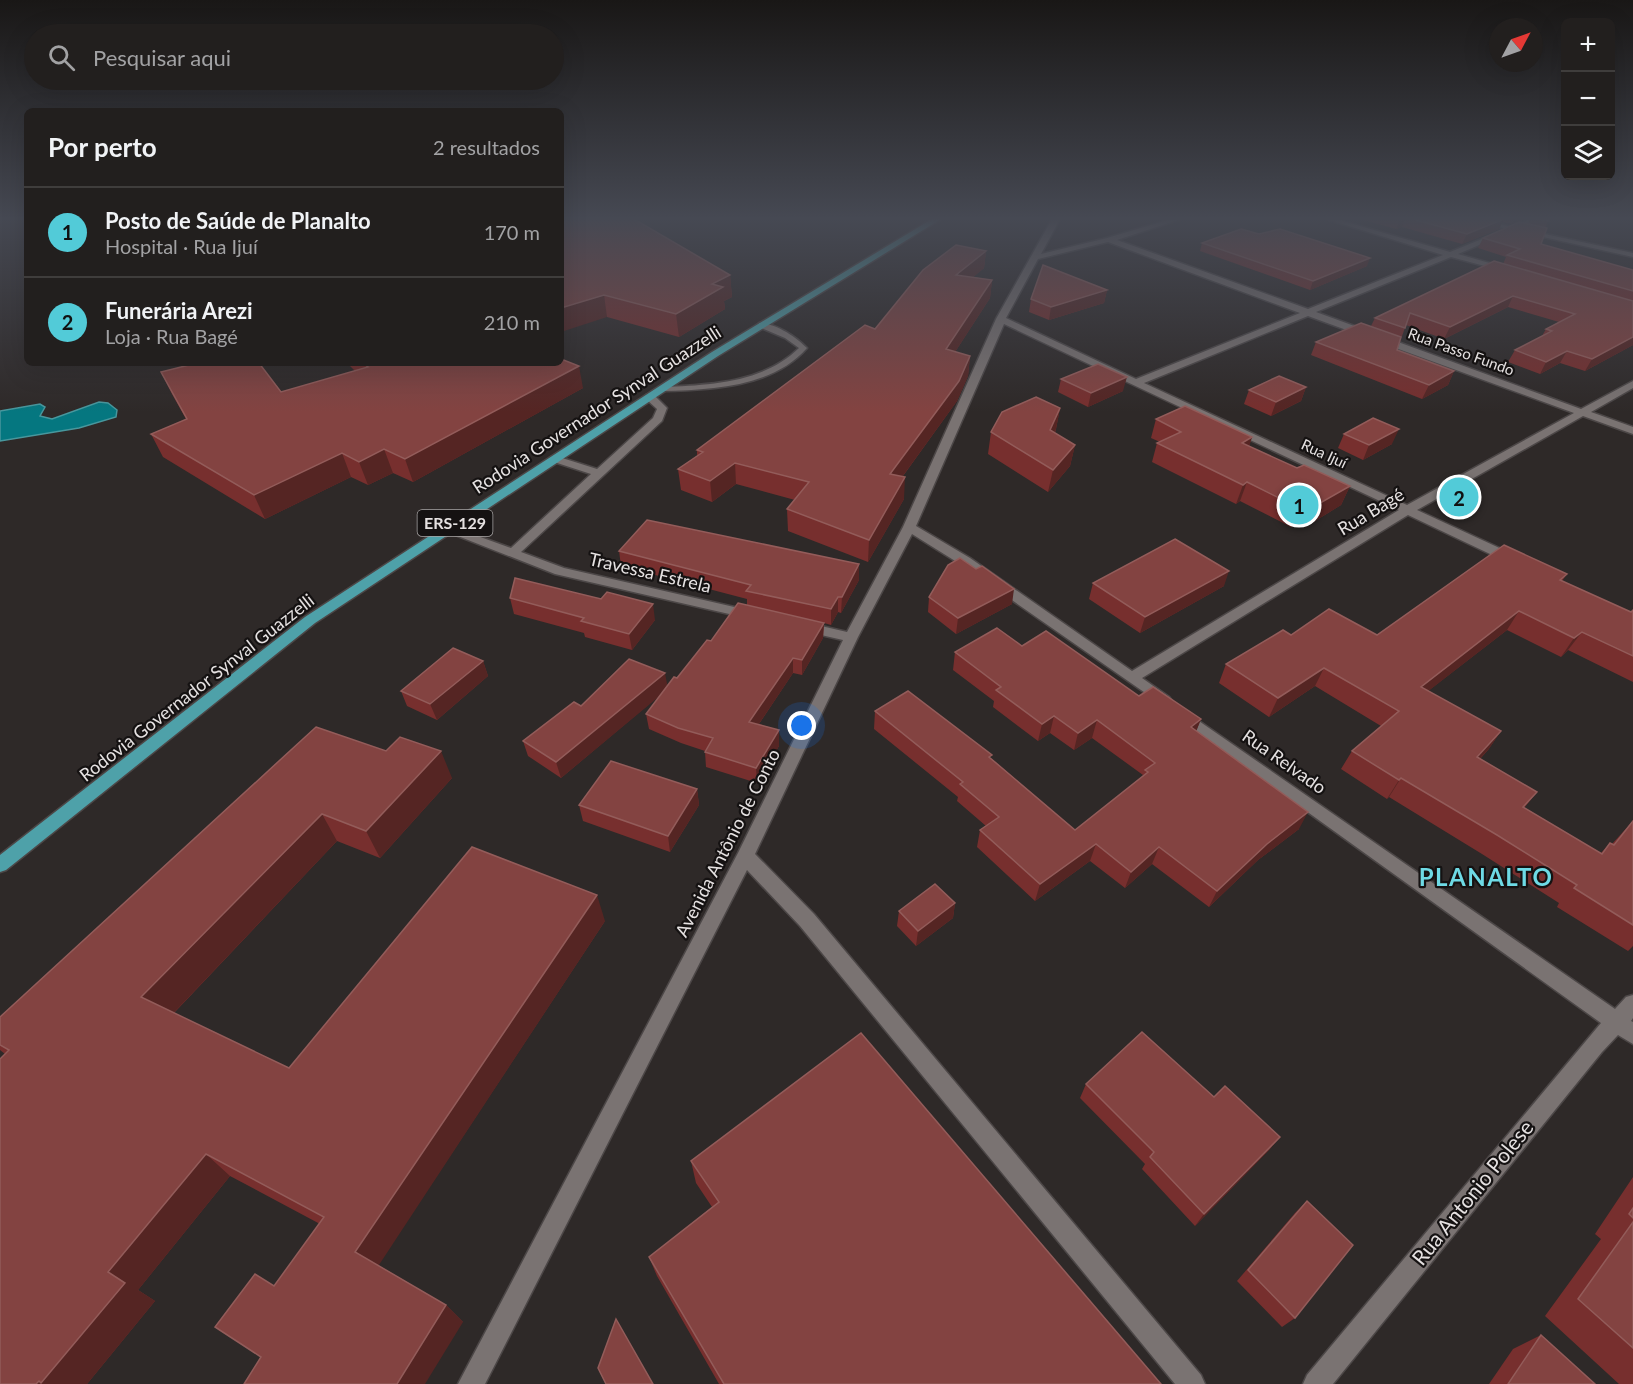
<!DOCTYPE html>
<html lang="pt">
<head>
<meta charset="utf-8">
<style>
  :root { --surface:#221f1e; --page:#2a2727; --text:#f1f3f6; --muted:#a2a2a4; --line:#3f3d3c; --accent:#52cbd8 }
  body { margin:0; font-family:Lato,sans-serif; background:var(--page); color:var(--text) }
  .controls { position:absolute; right:18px; top:18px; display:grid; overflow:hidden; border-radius:9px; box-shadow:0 6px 24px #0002 }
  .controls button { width:54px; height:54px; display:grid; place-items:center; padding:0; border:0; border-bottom:2px solid var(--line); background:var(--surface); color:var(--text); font:30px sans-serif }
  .compass { position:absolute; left:1489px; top:18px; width:54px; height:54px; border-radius:50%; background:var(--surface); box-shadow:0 6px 24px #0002; rotate:49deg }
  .you { position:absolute; left:802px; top:726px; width:21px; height:21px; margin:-15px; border:4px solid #fff; border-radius:50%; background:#1a73e8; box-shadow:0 0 0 9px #1a73e833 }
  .badge { display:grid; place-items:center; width:39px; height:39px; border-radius:50%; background:var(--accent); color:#111; font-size:20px; font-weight:700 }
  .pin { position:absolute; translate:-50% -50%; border:3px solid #fff; box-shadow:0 2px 6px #0006 }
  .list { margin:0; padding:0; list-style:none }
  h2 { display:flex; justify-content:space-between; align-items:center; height:78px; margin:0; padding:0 24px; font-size:26px }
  h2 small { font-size:20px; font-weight:400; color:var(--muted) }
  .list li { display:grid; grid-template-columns:39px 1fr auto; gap:18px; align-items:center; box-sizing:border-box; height:90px; padding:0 24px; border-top:2px solid var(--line) }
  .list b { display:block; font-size:22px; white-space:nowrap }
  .list p { margin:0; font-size:20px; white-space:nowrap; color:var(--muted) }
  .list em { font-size:20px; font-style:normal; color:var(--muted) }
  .icon { flex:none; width:33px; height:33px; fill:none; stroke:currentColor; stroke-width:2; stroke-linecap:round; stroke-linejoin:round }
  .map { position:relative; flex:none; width:1633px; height:1384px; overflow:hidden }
  .search { position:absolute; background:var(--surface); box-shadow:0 6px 24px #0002; left:24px; top:24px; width:540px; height:66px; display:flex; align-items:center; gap:15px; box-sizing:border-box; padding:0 21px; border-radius:33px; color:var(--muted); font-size:22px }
  .panel { position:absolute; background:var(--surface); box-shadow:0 6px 24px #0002; left:24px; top:108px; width:540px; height:258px; border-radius:9px }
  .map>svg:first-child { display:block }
</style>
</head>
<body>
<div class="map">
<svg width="1633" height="1384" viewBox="0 0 1633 1384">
  <rect width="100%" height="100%" fill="#2e2928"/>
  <path fill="#057780" stroke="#48979d" stroke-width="1.5" d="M99,402L108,403L117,410L116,417L79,428L0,441V411L40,404L45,407L40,416L52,419Z"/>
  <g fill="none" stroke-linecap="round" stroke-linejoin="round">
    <defs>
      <path id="service" d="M759,323C776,323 796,337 807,348C773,387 712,390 663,391L659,389L663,387C710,385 763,383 799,348L785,338L759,327Z"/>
      <g id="minor">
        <path d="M1052,219H1060L1041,254L1107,238L1171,219H1181L1117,240L1308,309L1443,255L1326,219H1336L1450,252L1531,219H1540L1458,254L1507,268V272L1451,257L1316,312L1581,409L1633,381V388L1591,412L1633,427V434L1583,416L1417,510L1519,557L1520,560L1519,563H1509L1408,515L1142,678L1169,697L1172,701L1169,705L1164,706L960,564L912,534L858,637L755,854L814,914L1201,1375L1205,1384H1175L800,926L747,870L485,1384H458L738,853L843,640L799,630L797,627L804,622L847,632L903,527L996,319ZM1108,242L1300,313L1136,379L1006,318L1038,259ZM1308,316L1574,413L1407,505L1144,383ZM1004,324L1399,510L1132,671L970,558L916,526Z"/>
        <path d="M646,395H654L667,408L662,421L521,552L564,568L756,612L758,615L756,618L751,619L555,574L440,529L442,526H450L511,548L591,474L551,461V457H559L597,469L653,418L657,409L646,399Z"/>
        <path d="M1183,710L1615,1009L1626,997L1633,995V1018L1631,1021L1633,1022V1044L1618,1035L1602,1052L1333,1384H1303L1307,1375L1601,1023L1178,719L1175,715Z"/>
      </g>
      <path id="tertiary" d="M1463,219H1476L1633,253V257Z"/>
      <path id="primary" d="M932,219H941L718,356L315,623L6,870L0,872V855L305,617L712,352Z"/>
    </defs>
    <use href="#service" stroke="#4c4747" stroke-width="3"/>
    <use href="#minor" stroke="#4c4747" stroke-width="3"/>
    <use href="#tertiary" stroke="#4c4747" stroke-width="3"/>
    <use href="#primary" stroke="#4c4747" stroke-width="3"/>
    <use href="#service" fill="#7a7372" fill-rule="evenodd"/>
    <use href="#minor" fill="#7a7372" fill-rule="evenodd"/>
    <use href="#tertiary" fill="#7a7372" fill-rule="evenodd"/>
    <use href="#primary" fill="#4ea1a9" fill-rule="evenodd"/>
  </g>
  <g fill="#772f2e">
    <path d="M561,219L730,275L732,297L724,301L725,309L679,337L607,317Z"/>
    <path d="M1360,219H1526L1511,224L1502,222L1499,229L1462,244L1402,227L1396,229Z"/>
    <path d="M1530,219H1549L1545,228L1541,244L1633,270V345L1585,371L1560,363L1540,374L1508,362L1515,350L1542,336L1546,329L1559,322L1508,307L1444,339L1406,325L1397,350L1454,371L1448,385L1422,399L1311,355L1316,342L1371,326L1375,318L1503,264L1506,257L1478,248L1483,238L1528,224Z"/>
    <path d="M1259,234L1367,266L1310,290L1200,251L1202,243Z"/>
    <path d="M986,251L984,268L973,277L992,280L990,298L955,352L970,356L968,376L957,401L903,476L904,499L868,562L788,531L787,509L795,500L736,484L712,502L681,490L678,469L697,456V450L875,329Z"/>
    <path d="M1107,290L1104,303L1049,320L1029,312L1031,299Z"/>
    <path d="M347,363H561L583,388L413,482L393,473L368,485L351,477L265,519L163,457L151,434L186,419L172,394L161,372L281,392L355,371Z"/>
    <path d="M1061,379L1123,391L1088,407L1058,392Z"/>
    <path d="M1306,387L1301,401L1271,416L1244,404L1249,390Z"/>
    <path d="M1060,408L1056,429L1055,433L1075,445L1070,466L1048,492L988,454L991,432Z"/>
    <path d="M1156,419L1252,437L1249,446L1297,468L1350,486L1341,505L1307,526L1298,523L1291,527L1240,501L1236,504L1152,462L1157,443L1160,442L1151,438Z"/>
    <path d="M1344,434L1392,444L1363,460L1338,448Z"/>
    <path d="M619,551L859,580L841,613L838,612L831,625L824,623L823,638L802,675L793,673L759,724L779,730V746L757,783L706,767L705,752V751L681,743L649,729L646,714L660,695L561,778L528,756L523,741L581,706L667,686L677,678L711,641L747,605V599L621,566Z"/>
    <path d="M1567,574L1562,581L1631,612L1633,610V682L1568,650L1561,657L1507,630L1428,691L1501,731L1488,750L1480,759L1537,792L1524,808L1601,853L1610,843L1612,844L1633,821V946L1628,951L1557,907L1559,903L1482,854L1389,797L1387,799L1341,769L1352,751L1381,726L1315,686L1269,717L1219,683L1226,664L1291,635H1377Z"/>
    <path d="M1093,583L1224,586L1140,633L1089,599Z"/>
    <path d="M929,597L1012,604L956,634L928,612Z"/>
    <path d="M510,598L655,620L632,650L585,637L584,633L514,614Z"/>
    <path d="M1022,646L1139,696L1201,719L1196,731L1299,829L1258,860L1209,907L1152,864L1125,888L1090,861L1035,901L977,847L980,830L986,826L957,801L958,797L874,729L875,711L992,759L1075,830L1142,777L1143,775L1092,738L1074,750L1050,733L1038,741L993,707L994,701L953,670L955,652Z"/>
    <path d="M483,661L488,676L437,720L407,706L401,691Z"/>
    <path d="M316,727L452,778L380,858L337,841L174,1013L289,1068L605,921L378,1265L446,1305L463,1322L261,1357L274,1286L320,1224L230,1176L138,1290L155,1301L87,1384L5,1054L0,1050V1017Z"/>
    <path d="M697,789L699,805L670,852L583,821L579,805Z"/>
    <path d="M955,903L953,918L916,946L897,926L899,911Z"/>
    <path d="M1086,1084L1214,1097L1280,1137L1269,1150L1195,1226L1142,1169L1145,1164L1080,1098Z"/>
    <path d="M691,1161L1161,1384H719L657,1276L649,1257L712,1207L696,1183Z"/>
    <path d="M1633,1177V1384H1619L1545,1316L1601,1239L1595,1234Z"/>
    <path d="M1307,1201L1295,1318L1282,1327L1237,1281L1295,1213Z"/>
    <path d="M1541,1335L1595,1384H1489L1513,1349Z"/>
  </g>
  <g fill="#552523">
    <path d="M1400,219H1405L1402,227L1396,229Z"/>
    <path d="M1504,219L1499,229L1462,244L1467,234Z"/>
    <path d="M1514,219H1526L1511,224Z"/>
    <path d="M986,251L984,268L954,293L956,275Z"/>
    <path d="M1370,258L1367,266L1310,290L1313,281Z"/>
    <path d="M730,275L732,297L724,301L725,309L679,337L676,314L712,284Z"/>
    <path d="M992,280L990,298L944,369L946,349Z"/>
    <path d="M1107,290L1104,303L1049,320L1051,307Z"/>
    <path d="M604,295L607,317L561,332V308Z"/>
    <path d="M1513,296L1508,307L1444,339L1450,327Z"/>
    <path d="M1633,337V345L1585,371L1592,359Z"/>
    <path d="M1567,351L1560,363L1540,374L1546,362Z"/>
    <path d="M970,356L968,376L957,401L889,495L890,474Z"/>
    <path d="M579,366L583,388L413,482L405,459Z"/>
    <path d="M1454,371L1448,385L1422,399L1429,385Z"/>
    <path d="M1127,377L1123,391L1088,407L1091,393Z"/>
    <path d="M1306,387L1301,401L1271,416L1276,402Z"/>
    <path d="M1060,408L1056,429L1046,451L1050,430Z"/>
    <path d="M1399,429L1392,444L1363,460L1369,445Z"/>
    <path d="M1252,437L1246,456L1242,443Z"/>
    <path d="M1075,445L1070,466L1048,492L1053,470Z"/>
    <path d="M384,449L393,473L368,485L359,462Z"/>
    <path d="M342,453L351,477L265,519L254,495Z"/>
    <path d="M735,463L736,484L712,502L710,481Z"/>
    <path d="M905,477L904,499L868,562L869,540Z"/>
    <path d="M1247,482L1240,501L1236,504L1243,485Z"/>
    <path d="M1350,486L1341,505L1307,526L1315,506Z"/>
    <path d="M1306,504L1298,523L1291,527L1299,508Z"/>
    <path d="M859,564V580L841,613L842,597Z"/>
    <path d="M1229,571L1224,586L1140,633L1145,617Z"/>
    <path d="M1014,589L1012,604L956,634L958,618Z"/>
    <path d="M838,597V612L831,625V609Z"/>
    <path d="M653,604L655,620L632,650L629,634Z"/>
    <path d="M1519,611L1507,630L1409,706L1421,687Z"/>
    <path d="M824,623L823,638L802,675V660Z"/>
    <path d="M1582,632L1568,650L1561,657L1574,638Z"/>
    <path d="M793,658V673L750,737L749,722Z"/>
    <path d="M483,661L488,676L437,720L430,704Z"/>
    <path d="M1324,668L1315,686L1269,717L1278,698Z"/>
    <path d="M665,673L668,689L561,778L556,762Z"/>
    <path d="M1054,716L1050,733L1038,741L1042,724Z"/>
    <path d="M1201,719L1194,737L1191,727Z"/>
    <path d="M1097,720L1092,738L1074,750L1078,733Z"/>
    <path d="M779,730V746L757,783L756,768Z"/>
    <path d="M1501,731L1488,750L1463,776L1477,757Z"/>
    <path d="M441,751L452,778L380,858L366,831Z"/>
    <path d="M1401,778L1389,797L1387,799L1399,780Z"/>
    <path d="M697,789L699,805L670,852L668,836Z"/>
    <path d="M1308,812L1299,829L1258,860L1209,907L1217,891L1267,844Z"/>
    <path d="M322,814L337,841L165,1022L141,997Z"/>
    <path d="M1096,844L1090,861L1035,901L1040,884Z"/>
    <path d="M1159,847L1152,864L1125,888L1131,872Z"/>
    <path d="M597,895L605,921L375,1271L355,1252Z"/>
    <path d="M955,903L953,918L916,946L918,931Z"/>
    <path d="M1280,1137L1269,1150L1195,1226L1204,1214Z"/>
    <path d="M206,1154L230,1176L138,1290L155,1301L87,1384H36L108,1272Z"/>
    <path d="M446,1305L463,1322L425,1384H397Z"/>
  </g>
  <g fill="#834341" stroke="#935c5a" stroke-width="1.5">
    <path d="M561,219H634L730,275L712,284L723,287L676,314L604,295L561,308Z"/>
    <path d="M1412,219H1504L1467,234Z"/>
    <path d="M1536,219H1549V221Z"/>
    <path d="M1519,222L1547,228L1541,244L1633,270V291L1507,255L1520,249L1483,238Z"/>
    <path d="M1241,229L1259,234L1280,229L1370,258L1313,281L1202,243Z"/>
    <path d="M956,245L986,251L956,275L992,280L946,349L970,356L959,381L890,474L905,477L869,540L787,509L809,482L735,463L710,481L678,469L703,452L697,450L865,325L875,329L923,270Z"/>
    <path d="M1494,261L1633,301V337L1592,359L1567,351L1546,362L1515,350L1552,331L1546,329L1575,314L1513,296L1450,327L1410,313L1405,328L1375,318Z"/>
    <path d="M1043,265L1107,290L1051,307L1031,299Z"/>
    <path d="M1361,323L1401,337L1397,350L1454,371L1429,385L1316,342Z"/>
    <path d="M561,359L579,366L405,459L384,449L359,462L342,453L254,495L151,434L187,419L161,372L197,363H259L281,392L368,367L363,363H561Z"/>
    <path d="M1098,364L1127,377L1091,393L1061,379Z"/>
    <path d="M1279,376L1306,387L1276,402L1249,390Z"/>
    <path d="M1036,397L1060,408L1050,430L1075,445L1053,470L991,432L1002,412Z"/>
    <path d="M1185,406L1252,437L1242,443L1297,468L1304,465L1350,486L1315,506L1306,504L1299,508L1247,482L1243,485L1157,443L1181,432L1156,419Z"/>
    <path d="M1373,418L1399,429L1369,445L1344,434Z"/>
    <path d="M647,520L859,564L842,597H838L831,609L746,591L751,585L619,551Z"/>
    <path d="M1175,539L1229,571L1145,617L1093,583Z"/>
    <path d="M1504,545L1567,574L1560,580L1631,612L1633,610V656L1582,632L1574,638L1519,611L1421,687L1501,731L1477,757L1537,792L1523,807L1602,854L1610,843L1614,845L1633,821V925L1574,888L1577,885L1497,835L1401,778L1399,780L1352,751L1399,711L1324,668L1278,698L1226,664L1283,630L1291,635L1329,609L1377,635Z"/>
    <path d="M960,558L976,569L982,566L1014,589L958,618L929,597L948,565Z"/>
    <path d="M515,578L601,599L607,592L653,604L629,634L581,621L584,618L510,598Z"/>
    <path d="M738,603L824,623L802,660L793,658L749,722L779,730L756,768L705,752L713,738L678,728L646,714L674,677L677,678L707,640L711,641Z"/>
    <path d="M997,628L1022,646L1046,631L1139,696L1153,687L1201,719L1191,727L1308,812L1267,844L1217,891L1159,847L1131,872L1096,844L1040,884L980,830L999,817L960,784L963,782L875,711L908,691L992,755L989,757L1075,830L1148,772L1145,770L1155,763L1097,720L1078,733L1054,716L1042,724L996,690L1001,687L955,652Z"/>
    <path d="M453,648L483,661L430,704L401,691Z"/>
    <path d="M629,659L665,673L556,762L523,741L574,702L581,706Z"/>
    <path d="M316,727L386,751L400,737L441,751L366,831L322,814L141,997L289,1068L472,847L597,895L355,1252L446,1305L397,1384H244L261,1357L215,1327L255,1274L274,1286L324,1217L206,1154L108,1272L125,1283L41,1383L39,1381L36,1384H0V1059L9,1050L0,1045V1017Z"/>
    <path d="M611,761L697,789L668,836L579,805Z"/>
    <path d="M935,884L955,903L918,931L899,911Z"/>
    <path d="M1142,1032L1214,1097L1225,1086L1280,1137L1204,1214L1150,1157L1154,1152L1086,1084Z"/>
    <path d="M861,1033L1161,1384H724L649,1257L719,1202L691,1161Z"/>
    <path d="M1307,1201L1353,1245L1295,1318L1248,1270Z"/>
    <path d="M1633,1208V1218L1629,1214Z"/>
    <path d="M1633,1222V1348L1578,1299Z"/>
    <path d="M616,1319L653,1384H606L598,1368Z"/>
    <path d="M1541,1335L1595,1384H1508Z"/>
  </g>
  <linearGradient id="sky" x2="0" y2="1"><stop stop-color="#191716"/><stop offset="0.53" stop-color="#464953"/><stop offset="1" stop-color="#464953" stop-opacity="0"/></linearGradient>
  <rect width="1633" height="412" fill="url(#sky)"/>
  <g text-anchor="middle" stroke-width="4.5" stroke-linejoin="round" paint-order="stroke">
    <g font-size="15" fill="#e6e2e2" stroke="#151212">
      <text transform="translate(1461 352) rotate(20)" y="5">Rua Passo Fundo</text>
      <text transform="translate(1324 454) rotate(25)" y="5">Rua Ijuí</text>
    </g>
    <rect fill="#151212" stroke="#a7a4a4" stroke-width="1.5" x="417.5" y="510" width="75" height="26" rx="4.5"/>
    <g font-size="16" font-weight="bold" fill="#e6e2e2">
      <text x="455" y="529">ERS-129</text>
    </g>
    <g font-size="18" fill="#e6e2e2" stroke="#151212">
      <text transform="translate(597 410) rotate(-33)" y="6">Rodovia Governador Synval Guazzelli</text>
      <text transform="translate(1371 512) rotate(-31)" y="6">Rua Bagé</text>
      <text transform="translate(650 573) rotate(13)" y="6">Travessa Estrela</text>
      <text transform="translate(197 688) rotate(-38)" y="6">Rodovia Governador Synval Guazzelli</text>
      <text transform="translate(1284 762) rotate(35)" y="6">Rua Relvado</text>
      <text transform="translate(728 843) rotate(-63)" y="6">Avenida Antônio de Conto</text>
    </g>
    <g font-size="21" fill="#e6e2e2" stroke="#151212">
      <text transform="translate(1473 1193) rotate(-51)" y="7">Rua Antonio Polese</text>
    </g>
    <g font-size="24" font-weight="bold" letter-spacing="1.5" fill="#6edae5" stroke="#151212">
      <text x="1486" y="886">PLANALTO</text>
    </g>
  </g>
</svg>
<div class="controls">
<button>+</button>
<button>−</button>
<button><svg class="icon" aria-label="layers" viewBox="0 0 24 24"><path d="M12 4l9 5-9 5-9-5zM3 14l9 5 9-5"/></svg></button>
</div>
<svg class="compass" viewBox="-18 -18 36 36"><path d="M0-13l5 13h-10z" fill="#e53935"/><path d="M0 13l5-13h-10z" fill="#a2a2a4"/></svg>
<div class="you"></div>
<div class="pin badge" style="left:1299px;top:505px">1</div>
<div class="pin badge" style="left:1459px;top:497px">2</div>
<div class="search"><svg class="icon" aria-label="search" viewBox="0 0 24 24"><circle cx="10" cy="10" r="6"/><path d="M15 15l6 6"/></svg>Pesquisar aqui</div>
<section class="panel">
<h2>Por perto<small>2 resultados</small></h2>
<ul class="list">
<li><span class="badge">1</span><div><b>Posto de Saúde de Planalto</b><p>Hospital · Rua Ijuí</p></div><em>170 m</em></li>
<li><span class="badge">2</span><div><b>Funerária Arezi</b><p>Loja · Rua Bagé</p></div><em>210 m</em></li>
</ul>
</section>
</div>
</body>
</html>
